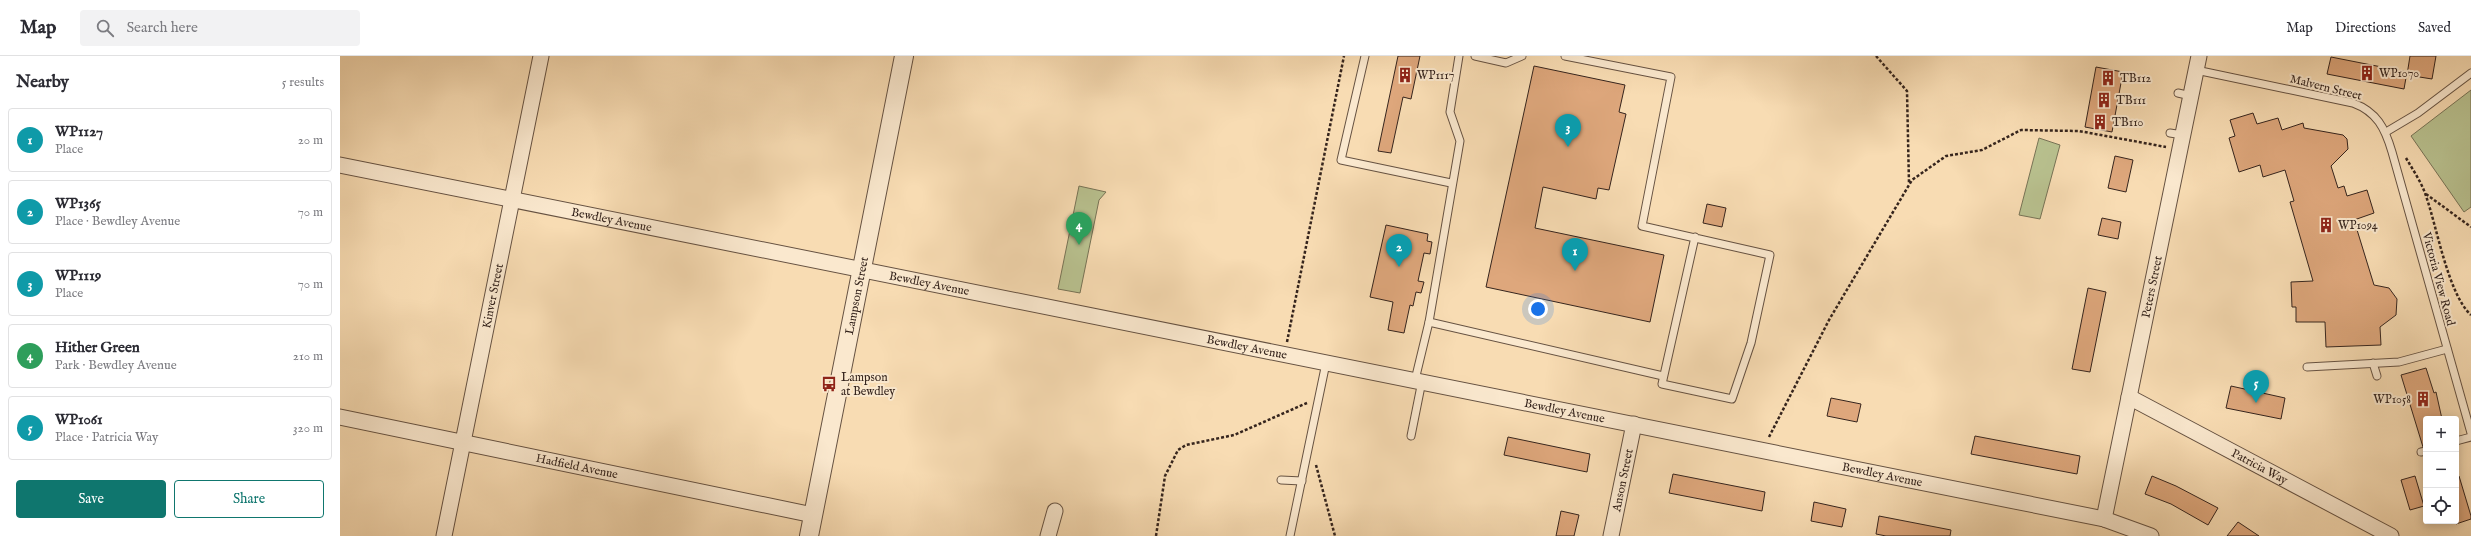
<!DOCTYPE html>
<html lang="en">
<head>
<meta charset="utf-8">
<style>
  :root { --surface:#fff; --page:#f2f2f3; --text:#2b2b33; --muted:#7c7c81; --line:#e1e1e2; --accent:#0f766e }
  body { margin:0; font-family:"IM FELL English",serif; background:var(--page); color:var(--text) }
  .controls { position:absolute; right:12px; bottom:12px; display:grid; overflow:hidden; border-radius:4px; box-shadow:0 2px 10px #0003 }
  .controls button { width:36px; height:36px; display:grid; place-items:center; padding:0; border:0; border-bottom:1px solid var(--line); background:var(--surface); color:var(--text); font:20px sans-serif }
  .you { position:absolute; left:1198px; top:253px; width:14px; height:14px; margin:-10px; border:3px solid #fff; border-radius:50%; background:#1a73e8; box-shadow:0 0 0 6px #1a73e833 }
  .badge { display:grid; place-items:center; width:26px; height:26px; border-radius:50%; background:var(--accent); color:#fff; font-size:13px; font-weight:700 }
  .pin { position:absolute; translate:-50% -33px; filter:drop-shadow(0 1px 2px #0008) }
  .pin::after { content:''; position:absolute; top:21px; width:14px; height:12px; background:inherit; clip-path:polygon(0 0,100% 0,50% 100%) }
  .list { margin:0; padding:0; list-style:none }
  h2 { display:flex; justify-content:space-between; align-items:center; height:52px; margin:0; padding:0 16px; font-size:17px }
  h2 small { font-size:13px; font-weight:400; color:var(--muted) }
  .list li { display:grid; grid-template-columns:26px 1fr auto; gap:12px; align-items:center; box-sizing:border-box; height:64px; margin:0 8px 8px; padding:0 8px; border:1px solid var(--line); border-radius:4px }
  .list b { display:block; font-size:15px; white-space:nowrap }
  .list p { margin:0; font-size:13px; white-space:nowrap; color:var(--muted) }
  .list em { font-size:13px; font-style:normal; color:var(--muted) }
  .actions { display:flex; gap:8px; padding:12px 16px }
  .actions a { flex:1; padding:9px 0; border:1px solid var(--accent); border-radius:4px; text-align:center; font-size:14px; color:var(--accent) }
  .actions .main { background:var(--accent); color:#fff }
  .icon { flex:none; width:22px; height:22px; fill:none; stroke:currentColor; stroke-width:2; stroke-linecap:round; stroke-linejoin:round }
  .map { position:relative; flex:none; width:2131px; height:480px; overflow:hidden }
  header { display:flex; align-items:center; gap:24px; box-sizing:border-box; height:56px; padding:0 20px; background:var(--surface); border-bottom:1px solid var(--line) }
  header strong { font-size:19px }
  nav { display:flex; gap:22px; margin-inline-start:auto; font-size:14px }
  .search { width:280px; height:36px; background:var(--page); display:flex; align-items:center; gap:10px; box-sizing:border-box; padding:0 14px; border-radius:4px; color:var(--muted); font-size:15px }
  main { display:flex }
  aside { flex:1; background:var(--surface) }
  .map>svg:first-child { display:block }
</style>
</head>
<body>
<header>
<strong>Map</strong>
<div class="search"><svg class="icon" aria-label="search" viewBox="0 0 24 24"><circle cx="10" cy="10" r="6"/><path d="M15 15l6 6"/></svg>Search here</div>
<nav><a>Map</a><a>Directions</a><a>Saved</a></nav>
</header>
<main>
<aside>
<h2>Nearby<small>5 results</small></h2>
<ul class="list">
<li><span class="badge" style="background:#0f9aa8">1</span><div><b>WP1127</b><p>Place</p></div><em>20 m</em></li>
<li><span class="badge" style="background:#0f9aa8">2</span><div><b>WP1365</b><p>Place · Bewdley Avenue</p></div><em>70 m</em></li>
<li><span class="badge" style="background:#0f9aa8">3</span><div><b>WP1119</b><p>Place</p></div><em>70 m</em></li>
<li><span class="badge" style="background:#2e9e5b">4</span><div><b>Hither Green</b><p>Park · Bewdley Avenue</p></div><em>210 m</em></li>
<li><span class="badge" style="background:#0f9aa8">5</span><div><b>WP1061</b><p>Place · Patricia Way</p></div><em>320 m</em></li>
</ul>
<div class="actions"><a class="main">Save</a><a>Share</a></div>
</aside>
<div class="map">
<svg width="2131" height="480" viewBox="0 0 2131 480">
  <rect width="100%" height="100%" fill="#f8dcb3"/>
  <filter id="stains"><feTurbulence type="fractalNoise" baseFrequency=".005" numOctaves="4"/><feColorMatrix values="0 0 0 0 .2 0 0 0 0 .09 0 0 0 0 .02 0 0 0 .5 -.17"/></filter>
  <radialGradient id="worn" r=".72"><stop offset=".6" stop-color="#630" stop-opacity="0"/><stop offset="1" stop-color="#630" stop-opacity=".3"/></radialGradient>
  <g fill="#b9c290" stroke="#777356">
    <path d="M2131,34V151L2124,156L2071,80Z"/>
    <path d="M1699,82L1720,89L1700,163L1679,159Z"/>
    <path d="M739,130L766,136L759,144L740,237L718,233Z"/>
  </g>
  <g fill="#dea77c" stroke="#35241d">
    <path d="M1058,0H1080L1071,43L1063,41L1051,97L1038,95Z"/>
    <path d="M2070,0H2096L2092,23L2067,19Z"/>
    <path d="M1991,1L2067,16L2064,33L1987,18Z"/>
    <path d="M1194,10L1285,29L1279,56L1286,58L1269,134L1258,132L1256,143L1203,131L1195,172L1324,199L1310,266L1146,231Z"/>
    <path d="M1756,11L1783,16L1772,76L1745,71Z"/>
    <path d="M1913,57L1917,68L1938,62L1942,74L1963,67L1964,72L2003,79L2007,83L2008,93L1991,110L1998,132L2004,130L2007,140L2027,134L2034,157L2014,164L2034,229L2049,232L2057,243L2056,259L2040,271L2041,289L1986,291L1985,266H1956V251H1952L1951,226L1973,225L1950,146L1954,145L1945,114L1923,121L1920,109L1899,116L1889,82L1895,80L1890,64Z"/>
    <path d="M1775,100L1793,104L1786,136L1768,132Z"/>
    <path d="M1367,148L1386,152L1382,171L1363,167Z"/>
    <path d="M1762,162L1781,166L1778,183L1758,179Z"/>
    <path d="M1046,169L1088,178L1087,185L1092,186L1090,198L1084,197L1078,225L1084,226L1081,237L1076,236L1073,250L1070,249L1064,277L1048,274L1053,246L1030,241Z"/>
    <path d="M1748,232L1766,236L1750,316L1732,313Z"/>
    <path d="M2086,312L2094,337L2096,336L2102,363H2086V390L2083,391L2061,319Z"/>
    <path d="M1891,330L1945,342L1941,363L1886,352Z"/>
    <path d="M1491,342L1521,348L1517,366L1487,360Z"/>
    <path d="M1635,380L1740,400L1737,418L1631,398Z"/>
    <path d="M1168,381L1250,398L1247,416L1164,399Z"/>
    <path d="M1333,418L1425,436L1422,455L1329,437Z"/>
    <path d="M1812,420L1836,430L1878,452L1868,469L1831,448L1805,438Z"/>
    <path d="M2075,420L2084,450L2070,454L2061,424Z"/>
    <path d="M2116,420H2119L2131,460V463L2116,468Z"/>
    <path d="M1474,446L1506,453L1502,471L1471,465Z"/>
    <path d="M1221,455L1239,459L1234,480H1216Z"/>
    <path d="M1539,460L1611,474L1610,480H1546L1536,478Z"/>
    <path d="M1898,466L1919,480H1887Z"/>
  </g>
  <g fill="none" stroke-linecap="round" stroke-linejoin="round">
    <defs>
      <g id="service">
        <path d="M1025,0L1001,104L1111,127"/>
        <path d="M1135,0L1166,7L1182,0"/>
        <path d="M1225,0L1331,21L1302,170L1430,199L1411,287L1392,343L1322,328L1355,181"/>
        <path d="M1856,14L2013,47C2037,56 2045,72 2052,96L2131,377"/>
        <path d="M1838,37L1851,40"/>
        <path d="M2046,76L2078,57L2131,17"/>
        <path d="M1830,77L1843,79"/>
        <path d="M1089,266L1323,320"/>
        <path d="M2033,307L2037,320"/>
        <path d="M1967,311L2059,306L2107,293"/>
        <path d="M1075,324L1089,266L1120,85L1110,56L1119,0"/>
        <path d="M1071,380L1082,325"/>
        <path d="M2116,385L2131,381"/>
        <path d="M2081,396L2086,395"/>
        <path d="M941,424L962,425"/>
        <path d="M950,480L986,307"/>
      </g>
      <g id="minor">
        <path id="s1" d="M0,109L1764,463L1811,480"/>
        <path id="s2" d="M1789,341L2051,480"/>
        <path id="s3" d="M0,361L473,459"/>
        <path id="s4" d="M1764,463L1859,0"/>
        <path id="s5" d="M104,480L201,0"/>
        <path d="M708,480L715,455"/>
        <path id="s6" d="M1271,480L1294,368"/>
      </g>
      <g id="tertiary">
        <path id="s7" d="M469,480L564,0"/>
      </g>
    </defs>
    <use href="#service" stroke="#665242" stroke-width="9"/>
    <use href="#minor" stroke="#665242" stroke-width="17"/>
    <use href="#tertiary" stroke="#665242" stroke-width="20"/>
    <g stroke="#35241d" stroke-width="2.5" stroke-dasharray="3 2" stroke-linecap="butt">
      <path d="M1536,0L1567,35L1569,128"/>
      <path d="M2066,102C2073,114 2082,127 2086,140C2097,171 2108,238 2131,259"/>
      <path d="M2086,138L2131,171"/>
      <path d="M947,286L1004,0"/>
      <path d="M1429,381L1489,264L1572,124L1606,100L1642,94L1681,74L1739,75L1826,91"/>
      <path d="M976,409L995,480"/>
      <path d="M816,480L825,420L838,394L846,389L894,379L967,347"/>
    </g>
    <use href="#service" stroke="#fae8ce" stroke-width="7"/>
    <use href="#minor" stroke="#fae8ce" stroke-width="15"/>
    <use href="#tertiary" stroke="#fae8ce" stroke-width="18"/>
  </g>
  <defs>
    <symbol id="building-bare" viewBox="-9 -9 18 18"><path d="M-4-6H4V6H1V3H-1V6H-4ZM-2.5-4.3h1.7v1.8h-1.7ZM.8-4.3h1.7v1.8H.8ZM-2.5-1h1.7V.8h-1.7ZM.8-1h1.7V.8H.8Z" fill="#8f2418" stroke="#fae8ce" stroke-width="2.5" paint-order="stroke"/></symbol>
    <symbol id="bus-bare" viewBox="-9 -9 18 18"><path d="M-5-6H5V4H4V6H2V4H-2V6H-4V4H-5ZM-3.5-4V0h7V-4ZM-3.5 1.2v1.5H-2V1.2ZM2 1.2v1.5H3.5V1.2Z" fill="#8f2418" stroke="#fae8ce" stroke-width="2.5" paint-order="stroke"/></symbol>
  </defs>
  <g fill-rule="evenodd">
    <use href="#building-bare" x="2016" y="6" width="22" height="22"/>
    <use href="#building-bare" x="1054" y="8" width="22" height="22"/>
    <use href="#building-bare" x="1757" y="11" width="22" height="22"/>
    <use href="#building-bare" x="1753" y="33" width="22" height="22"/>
    <use href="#building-bare" x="1749" y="55" width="22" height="22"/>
    <use href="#building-bare" x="1975" y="158" width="22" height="22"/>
    <use href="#bus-bare" x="478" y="317" width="22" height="22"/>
    <use href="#building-bare" x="2072" y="332" width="22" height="22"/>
  </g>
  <g text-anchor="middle" stroke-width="4" stroke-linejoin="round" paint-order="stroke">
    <g font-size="12" fill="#35241d" stroke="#fae8ce" text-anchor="start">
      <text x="2039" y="21">WP1070</text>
      <text x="1077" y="23">WP1117</text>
      <text x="1780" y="26">TB112</text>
      <text x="1776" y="48">TB111</text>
      <text x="1772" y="70">TB110</text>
      <text x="1998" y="173">WP1094</text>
      <text x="501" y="325">Lampson<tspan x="501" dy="14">at Bewdley</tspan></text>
      <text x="2071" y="347" text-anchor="end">WP1058</text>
    </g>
    <g font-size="12" fill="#35241d" stroke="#fae8ce">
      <text transform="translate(1986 31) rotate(14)" y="4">Malvern Street</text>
      <text dy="4" stroke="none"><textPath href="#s1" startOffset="277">Bewdley Avenue</textPath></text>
      <text transform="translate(2099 223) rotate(75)" y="4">Victoria View Road</text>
      <text dy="4" stroke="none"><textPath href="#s1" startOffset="601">Bewdley Avenue</textPath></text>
      <text dy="4" stroke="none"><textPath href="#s4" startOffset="237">Peters Street</textPath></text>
      <text dy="4" stroke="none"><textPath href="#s5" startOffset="245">Kinver Street</textPath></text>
      <text dy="4" stroke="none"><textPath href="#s7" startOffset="245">Lampson Street</textPath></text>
      <text dy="4" stroke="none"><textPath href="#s1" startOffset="925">Bewdley Avenue</textPath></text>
      <text dy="4" stroke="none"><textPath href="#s1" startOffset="1249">Bewdley Avenue</textPath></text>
      <text dy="4" stroke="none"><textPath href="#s3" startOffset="242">Hadfield Avenue</textPath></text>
      <text dy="4" stroke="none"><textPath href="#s2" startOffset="148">Patricia Way</textPath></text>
      <text dy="4" stroke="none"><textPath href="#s1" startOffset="1573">Bewdley Avenue</textPath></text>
      <text dy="4" stroke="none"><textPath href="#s6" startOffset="57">Anson Street</textPath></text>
    </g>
  </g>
  <rect width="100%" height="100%" filter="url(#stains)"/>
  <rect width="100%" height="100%" fill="url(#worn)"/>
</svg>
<div class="controls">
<button>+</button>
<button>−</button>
<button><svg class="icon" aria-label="locate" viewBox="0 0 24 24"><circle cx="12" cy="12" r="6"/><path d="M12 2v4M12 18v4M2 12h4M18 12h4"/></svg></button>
</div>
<div class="you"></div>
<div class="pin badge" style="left:1235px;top:215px;background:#0f9aa8">1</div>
<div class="pin badge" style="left:1059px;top:211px;background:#0f9aa8">2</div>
<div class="pin badge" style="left:1228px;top:91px;background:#0f9aa8">3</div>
<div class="pin badge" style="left:739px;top:189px;background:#2e9e5b">4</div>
<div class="pin badge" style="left:1916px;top:347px;background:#0f9aa8">5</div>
</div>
</main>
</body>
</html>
